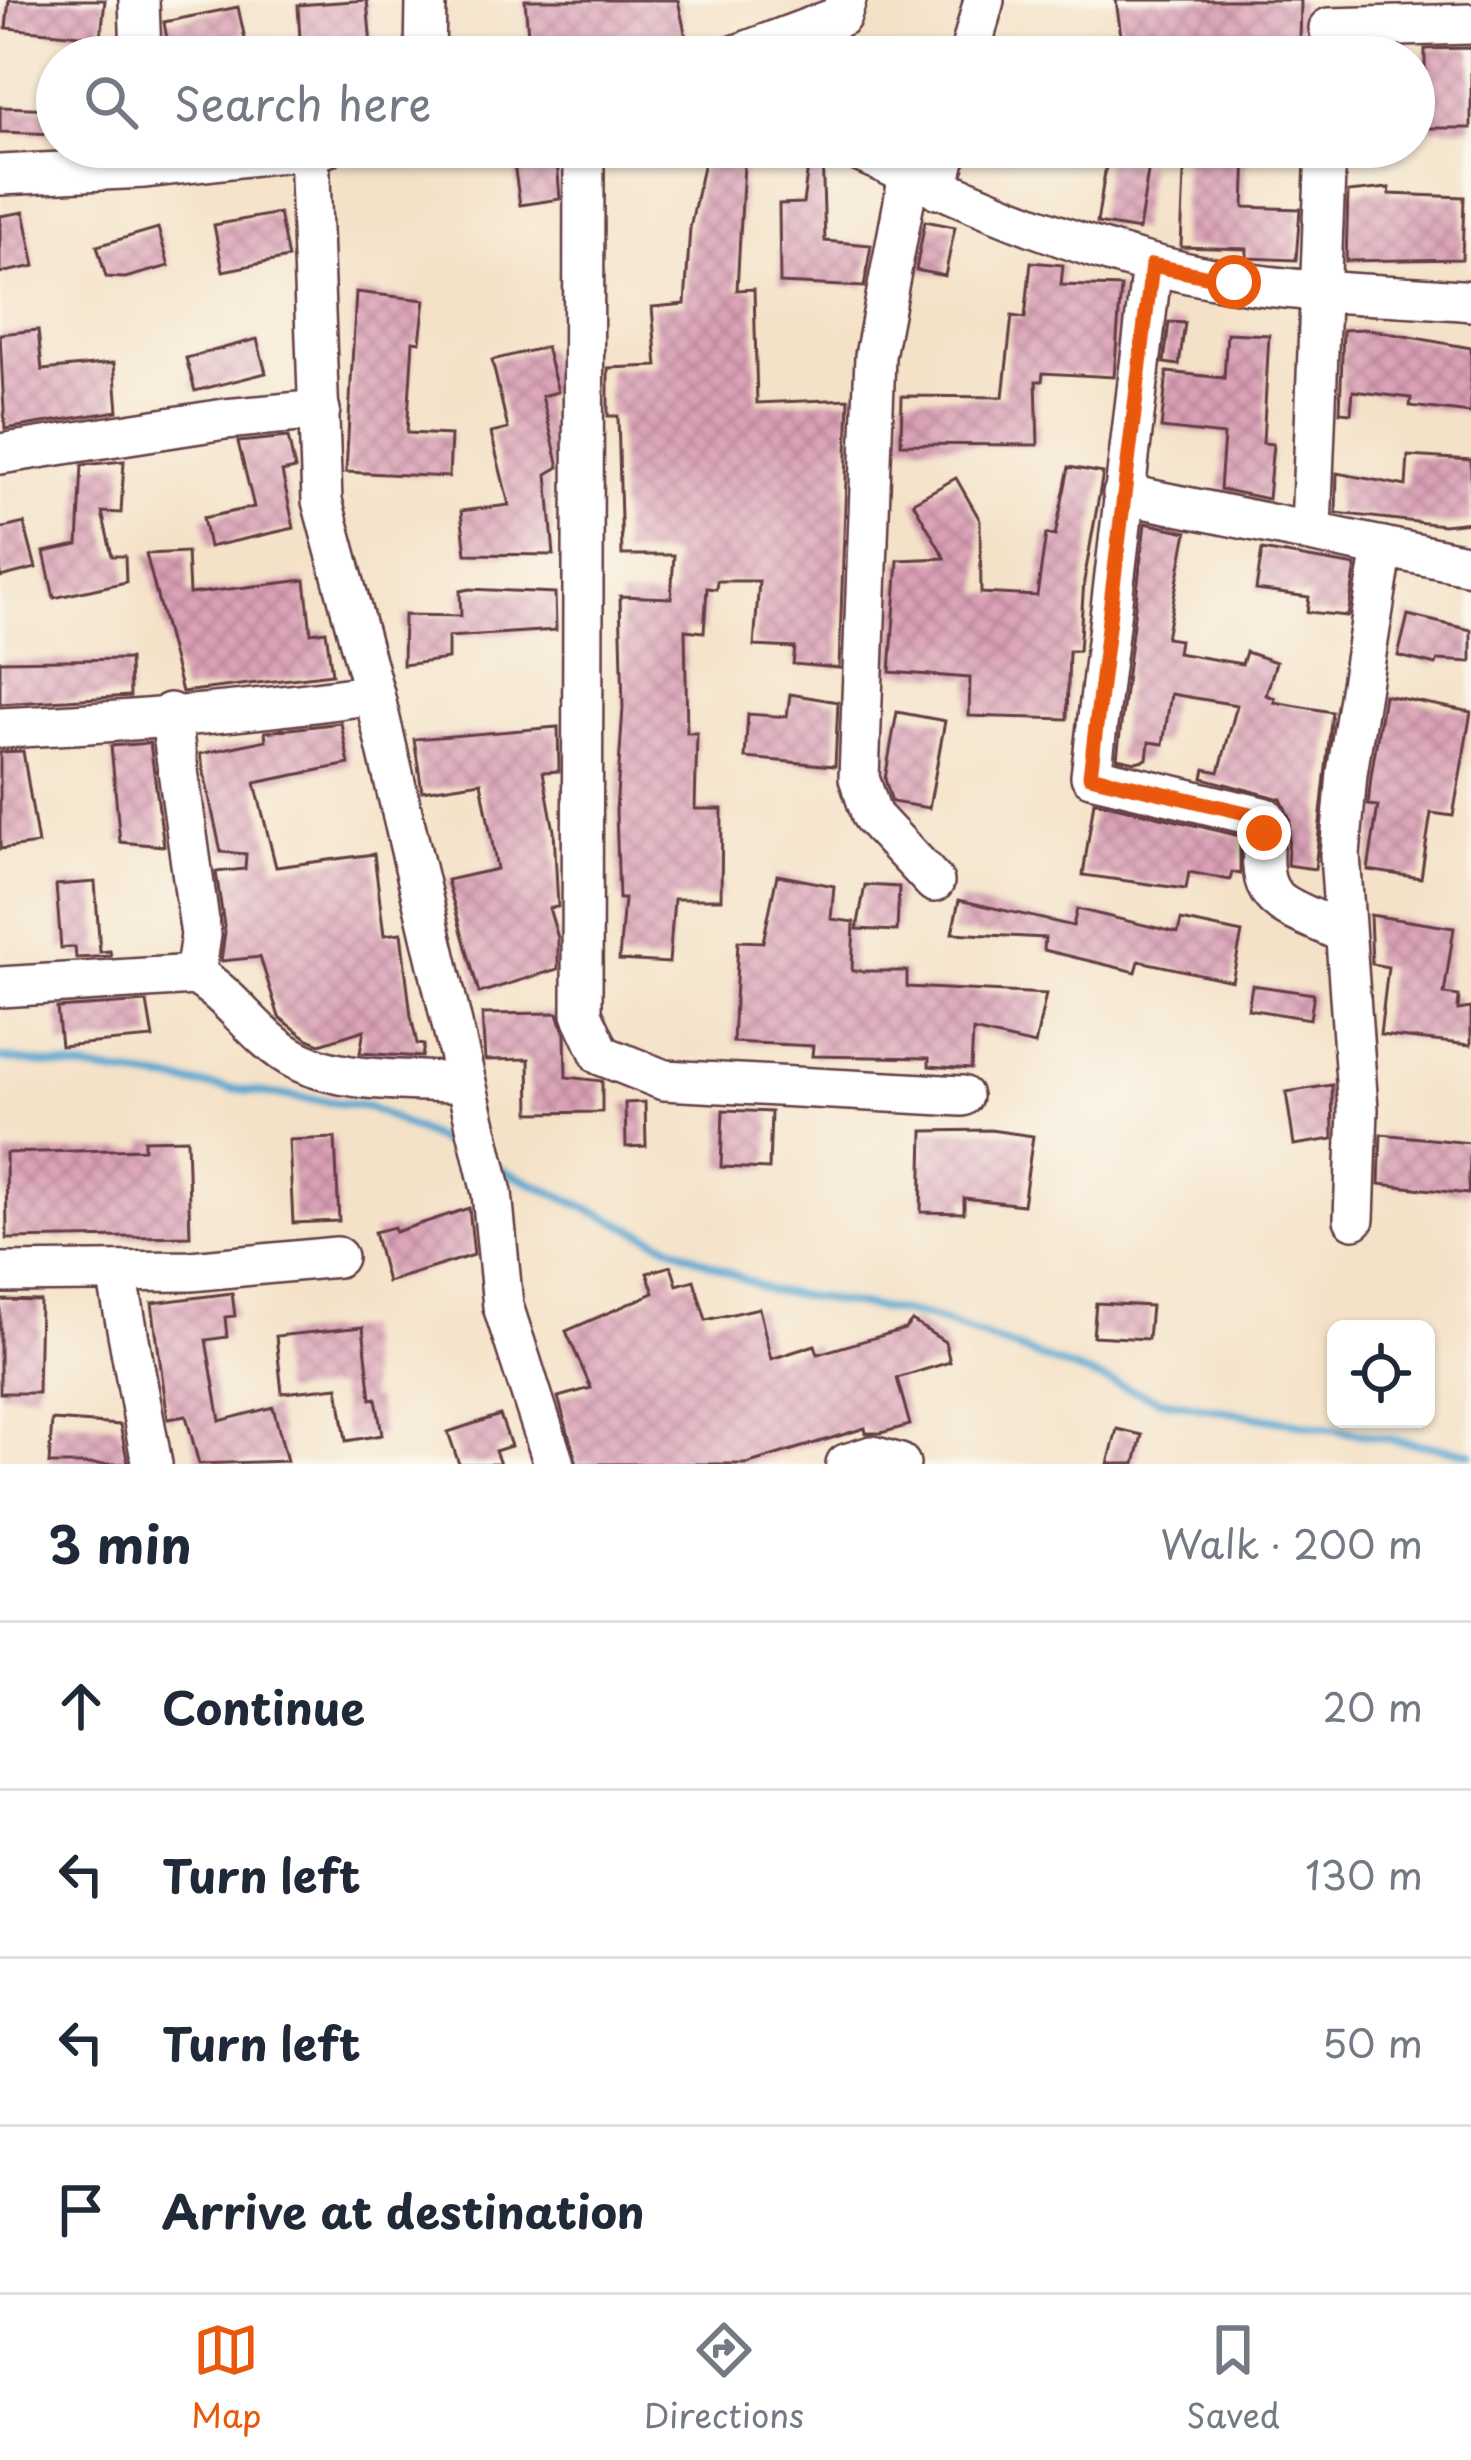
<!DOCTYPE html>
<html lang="en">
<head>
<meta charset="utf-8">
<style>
  :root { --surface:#fff; --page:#f6f6f7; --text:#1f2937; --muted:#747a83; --line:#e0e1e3; --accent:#ea580c }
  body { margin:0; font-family:"Playpen Sans",sans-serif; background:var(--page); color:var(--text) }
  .controls { position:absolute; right:36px; bottom:36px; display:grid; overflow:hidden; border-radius:18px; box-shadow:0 3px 9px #0004 }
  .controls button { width:108px; height:108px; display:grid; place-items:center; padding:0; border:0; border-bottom:3px solid var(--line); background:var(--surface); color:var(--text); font:60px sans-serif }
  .stop { position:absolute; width:36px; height:36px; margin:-27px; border:9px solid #ea580c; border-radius:50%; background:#fff }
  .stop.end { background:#ea580c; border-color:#fff; box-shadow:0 3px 12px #0008 }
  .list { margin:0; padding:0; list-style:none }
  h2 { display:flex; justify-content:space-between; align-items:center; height:156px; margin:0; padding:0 48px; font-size:51px }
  h2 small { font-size:39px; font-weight:400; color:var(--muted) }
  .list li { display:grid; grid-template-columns:78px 1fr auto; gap:36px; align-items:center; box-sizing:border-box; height:168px; padding:0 48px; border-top:3px solid var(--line) }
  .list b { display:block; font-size:45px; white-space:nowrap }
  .list em { font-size:39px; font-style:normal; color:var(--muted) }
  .icon { flex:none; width:66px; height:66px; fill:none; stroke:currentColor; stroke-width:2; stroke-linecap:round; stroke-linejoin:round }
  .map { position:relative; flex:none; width:1471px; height:1464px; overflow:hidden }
  .search { position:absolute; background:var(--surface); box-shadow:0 3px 9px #0004; left:36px; right:36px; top:36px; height:132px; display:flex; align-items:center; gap:30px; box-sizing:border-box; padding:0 42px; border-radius:66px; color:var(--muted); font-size:45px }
  .sheet { height:828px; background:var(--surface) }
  nav { display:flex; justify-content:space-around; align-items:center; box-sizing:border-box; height:168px; border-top:3px solid var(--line); background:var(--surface); font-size:33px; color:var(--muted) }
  nav a { display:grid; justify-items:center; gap:6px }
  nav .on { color:var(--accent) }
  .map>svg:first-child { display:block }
</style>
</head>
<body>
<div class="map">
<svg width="1471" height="1464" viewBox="0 0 1471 1464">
  <defs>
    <pattern id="building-cross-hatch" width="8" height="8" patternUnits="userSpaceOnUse" patternTransform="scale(3)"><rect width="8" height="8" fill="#dca2b7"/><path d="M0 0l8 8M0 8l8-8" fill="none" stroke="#b48395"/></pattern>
  </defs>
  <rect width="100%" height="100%" fill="#fbf7ec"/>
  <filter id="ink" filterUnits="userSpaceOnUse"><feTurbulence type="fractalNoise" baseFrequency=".00833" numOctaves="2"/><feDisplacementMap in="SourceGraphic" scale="24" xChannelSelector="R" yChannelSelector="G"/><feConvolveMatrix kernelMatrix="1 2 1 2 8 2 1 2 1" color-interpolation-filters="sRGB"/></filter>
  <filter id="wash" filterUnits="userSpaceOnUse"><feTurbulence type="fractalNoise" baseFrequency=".004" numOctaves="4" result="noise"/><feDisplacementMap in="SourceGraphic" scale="48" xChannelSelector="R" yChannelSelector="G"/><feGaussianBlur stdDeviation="2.7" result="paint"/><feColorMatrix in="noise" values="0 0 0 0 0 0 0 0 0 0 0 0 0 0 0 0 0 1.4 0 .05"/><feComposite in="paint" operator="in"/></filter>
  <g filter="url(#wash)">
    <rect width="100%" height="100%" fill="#f4e2c8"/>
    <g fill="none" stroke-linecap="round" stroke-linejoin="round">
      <g stroke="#55a5cf" stroke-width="8">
        <path d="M0,1058L369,1107L470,1155"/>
        <path d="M500,1169L768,1290L926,1316L1160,1400L1471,1453"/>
      </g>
    </g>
    <g id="blocks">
      <g fill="url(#building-cross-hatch)">
        <path d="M9,0H105L101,37L6,28Z"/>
        <path d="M367,0L372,57H322L319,38L300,39L298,5Z"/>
        <path d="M525,0H678L688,47L649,55L648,50L609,57H530Z"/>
        <path d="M1116,0H1301L1300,42L1188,38L1190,57H1124Z"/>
        <path d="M238,7L248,53L170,57L164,22Z"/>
        <path d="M1471,48V128H1425V49Z"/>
        <path d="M0,107L57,109V134L0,132Z"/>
        <path d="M556,147L560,199L520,205L512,150Z"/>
        <path d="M1185,149L1246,151L1244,207L1300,209L1296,260L1247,258V249L1181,247Z"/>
        <path d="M810,152L822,153L825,241L871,245L864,287L780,283L779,204L803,203Z"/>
        <path d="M705,157L744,164L737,290L754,289L757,403L849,399L839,668L793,664L795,648L754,646L759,581H717L716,589L707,588L704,632L685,630L687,733H697L695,809H722L721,899H674L669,963L619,960L624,899H619L616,811L623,708L620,596L671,598L674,555H622L618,416H608V368L657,366L652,307L685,304L690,228Z"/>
        <path d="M1107,159L1149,165L1139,230L1097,223Z"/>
        <path d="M1389,188L1390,194L1464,197L1462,259L1346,261L1348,192Z"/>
        <path d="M24,212L35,266L0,273V216Z"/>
        <path d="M279,213L288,258L223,271L214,225Z"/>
        <path d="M925,221L955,227L945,276L916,270Z"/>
        <path d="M158,228L169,266L125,278L106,277L97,246Z"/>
        <path d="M1031,262L1063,265L1061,285L1121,287L1114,377L1043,373L1042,381H1036L1038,445L901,444L902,396L1003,397L1012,316L1025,318Z"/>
        <path d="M356,292L425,300L420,342L413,341L407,433L451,435L449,477L346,472Z"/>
        <path d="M1169,322L1185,323L1179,365L1164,363Z"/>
        <path d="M1366,329L1471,348V413L1410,406L1411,398L1353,391L1351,413L1340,412L1343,330Z"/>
        <path d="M38,330L42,370L114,363L118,411L5,429L0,334Z"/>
        <path d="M1227,333L1269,335L1263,443L1273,444L1268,499L1220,489L1224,435L1161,428L1167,372L1224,378Z"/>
        <path d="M257,339L266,373L195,391L186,358Z"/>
        <path d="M546,347L558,392L542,396L559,467L547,474L554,555L466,554L461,511L509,505L491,433L508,429L492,360Z"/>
        <path d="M288,437L295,469L282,472L294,528L209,547L203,518L254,507L238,442Z"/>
        <path d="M1408,456L1471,460V522L1443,525L1336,513L1337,473L1406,486Z"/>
        <path d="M124,461L121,513L102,512L112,556H125L126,582L54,598L44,552L78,545L82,465Z"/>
        <path d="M1069,467L1103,473L1084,581L1079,651H1069L1067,719L969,716L970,678L890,672L898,560L945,558L913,502L956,478L980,520L981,593L1037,596L1046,534L1055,536Z"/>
        <path d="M24,523L36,568L0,577V529Z"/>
        <path d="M1145,523L1187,532L1166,638L1179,640L1177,653L1242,664L1246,652L1276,662L1266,695L1275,698L1274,702L1332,712L1315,869L1287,865L1290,819L1281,799L1203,778L1205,769L1219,772L1237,705L1171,694L1163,744L1149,742L1147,759L1136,762L1117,758Z"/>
        <path d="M1262,550L1356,566L1348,616L1307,612L1309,597L1256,590Z"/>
        <path d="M187,552L189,594L305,580L311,633L326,631L332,674L182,692L146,554Z"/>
        <path d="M470,589L555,593L556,630L448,637V659L403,665L404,615L461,616L460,591Z"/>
        <path d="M1408,615L1471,630V662L1438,660L1436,665L1398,656Z"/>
        <path d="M129,659L130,696L0,704V661Z"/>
        <path d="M790,694L838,702L835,766L745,758L748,714L787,717Z"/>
        <path d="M1384,695L1471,712L1453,816L1431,813L1421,878L1368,870L1378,806L1368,805L1371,776Z"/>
        <path d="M897,712L945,721L929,808L892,802L885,779Z"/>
        <path d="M341,723L349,764L255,783L276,867L374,854L384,935L401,933L411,1016L417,1044L424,1045L422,1057L360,1053L364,1030L320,1044L308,1039L279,1017L260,957L221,961L225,932L216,872L245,869L246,854L221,852L200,754L266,740L265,732Z"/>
        <path d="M558,727L559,771L543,772L554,831L558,907L549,908L558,938V969L479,993L447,880L497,869L481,782L422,791L414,739Z"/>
        <path d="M150,743L164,846L120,842L111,746Z"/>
        <path d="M23,751L38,844L0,849V752Z"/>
        <path d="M1094,801L1240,836V874L1232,872L1230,880L1189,872L1186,889L1083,875Z"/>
        <path d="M777,875L834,886L831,919L854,922L852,971H907V987L1046,994L1035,1045L973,1031L971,1069L929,1066V1058L812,1056L813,1046L733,1042L738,941L763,942Z"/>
        <path d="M95,882L100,952L110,951L111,956L76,958L75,947L61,948L56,885Z"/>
        <path d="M865,885L899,887L897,931L857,929Z"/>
        <path d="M959,900L1073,926L1077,909L1178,933L1181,920L1242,933L1232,981L1139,961L1136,972L1044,950L1045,938L952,933Z"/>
        <path d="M1370,915L1454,928L1444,994L1459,996L1458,1010L1471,1008V1045L1380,1035L1388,967L1372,964Z"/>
        <path d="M1252,985L1314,994L1310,1019L1248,1009Z"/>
        <path d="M147,1002L153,1038L61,1046L57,1008Z"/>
        <path d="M558,1013L565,1034L566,1077L602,1081V1112L530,1113L529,1059L485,1060L482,1014Z"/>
        <path d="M1332,1085L1333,1139L1294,1145L1286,1092Z"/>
        <path d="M645,1102L646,1146L626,1147L625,1103Z"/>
        <path d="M723,1110L771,1112L769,1169L721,1167Z"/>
        <path d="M990,1130L1033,1136L1023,1205L964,1198V1213L921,1212L923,1131Z"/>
        <path d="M1381,1134L1471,1143L1468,1194L1379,1184Z"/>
        <path d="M335,1138L339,1221L293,1223L289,1140Z"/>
        <path d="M187,1139L190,1236L7,1239L6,1153L144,1149V1140Z"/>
        <path d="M469,1208L474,1255L387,1282L374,1232L394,1227L395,1232Z"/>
        <path d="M671,1266L677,1285L694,1280L706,1320L759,1308L771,1359L815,1345L818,1354L905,1329L912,1321L945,1342L950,1362L897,1378L910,1425L881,1433H866L865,1428L746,1464H577L558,1397L591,1388L566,1331L654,1293L647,1273Z"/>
        <path d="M232,1293L235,1316L225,1317L227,1337L206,1340L220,1421L273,1407L287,1461L199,1464L186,1416L168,1419L152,1303Z"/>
        <path d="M0,1300L40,1301L38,1393H0Z"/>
        <path d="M1096,1303L1151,1306L1148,1339L1093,1336Z"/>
        <path d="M363,1327L371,1399L376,1398L382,1435L346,1441L338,1387L282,1393L276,1336Z"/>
        <path d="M500,1415L511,1446L495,1451L500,1464H459L448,1432Z"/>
        <path d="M52,1420L120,1425L128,1464H49Z"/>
        <path d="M1117,1429L1142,1435L1135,1464H1108Z"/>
      </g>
    </g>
  </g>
  <g filter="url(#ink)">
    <use href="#blocks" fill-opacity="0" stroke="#643c43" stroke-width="3"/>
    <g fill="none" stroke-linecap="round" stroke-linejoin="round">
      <defs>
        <g id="minor">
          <path d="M139,0L141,57"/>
          <path d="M1329,28L1471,24"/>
          <path d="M425,57L426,0"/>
          <path d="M731,57L841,16L846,0"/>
          <path d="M969,57L984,0"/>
          <path d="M584,147L582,1014L601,1055L664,1080L962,1096"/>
          <path d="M849,147C970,202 1099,261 1231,281C1310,294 1392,294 1471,301"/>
          <path d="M309,149L322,501L374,694L492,1193L503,1306L554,1464"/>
          <path d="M0,175L145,168L326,147"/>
          <path d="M909,175L875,356L859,778L872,816L934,882"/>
          <path d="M938,189L948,147"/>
          <path d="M1152,265L1091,776L1266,818C1254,906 1272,899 1344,933"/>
          <path d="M0,454L225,419L320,410"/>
          <path d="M1123,494L1471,565"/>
          <path d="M1311,529L1326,147"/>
          <path d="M170,713L201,935L195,975"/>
          <path d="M0,728C126,722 250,712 374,694"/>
          <path d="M0,987L195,975C234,997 256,1039 297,1060C344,1084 415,1079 466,1083"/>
          <path d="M1354,1219L1358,1109L1340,855L1347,773L1383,547"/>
          <path d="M0,1273L191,1271L337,1257"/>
          <path d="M117,1274L152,1464"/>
          <path d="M846,1464L872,1456L900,1464"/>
        </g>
      </defs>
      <use href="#minor" stroke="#643c43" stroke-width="44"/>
      <use href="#minor" stroke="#fff" stroke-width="39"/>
    </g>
  </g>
  <g fill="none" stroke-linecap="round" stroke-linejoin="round" filter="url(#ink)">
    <path stroke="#ea580c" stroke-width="15" d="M1234,282L1152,265L1090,776L1267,818L1264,833"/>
  </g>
</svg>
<div class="controls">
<button><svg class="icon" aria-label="locate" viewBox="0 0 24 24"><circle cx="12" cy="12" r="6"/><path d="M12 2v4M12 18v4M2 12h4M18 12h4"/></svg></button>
</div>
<div class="stop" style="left:1234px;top:282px"></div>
<div class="stop end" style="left:1264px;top:833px"></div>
<div class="search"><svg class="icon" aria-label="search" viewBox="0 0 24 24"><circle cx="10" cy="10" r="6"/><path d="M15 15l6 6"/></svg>Search here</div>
</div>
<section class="sheet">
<h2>3 min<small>Walk · 200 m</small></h2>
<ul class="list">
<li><svg class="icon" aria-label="ahead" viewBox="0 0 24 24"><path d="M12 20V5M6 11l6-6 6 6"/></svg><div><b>Continue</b></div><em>20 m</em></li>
<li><svg class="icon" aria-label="left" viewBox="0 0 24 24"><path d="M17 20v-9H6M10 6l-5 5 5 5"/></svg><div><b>Turn left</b></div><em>130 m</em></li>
<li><svg class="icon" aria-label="left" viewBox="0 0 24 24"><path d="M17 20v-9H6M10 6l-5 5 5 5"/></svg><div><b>Turn left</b></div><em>50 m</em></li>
<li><svg class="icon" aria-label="arrive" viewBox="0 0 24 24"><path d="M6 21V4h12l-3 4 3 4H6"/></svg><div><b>Arrive at destination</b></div></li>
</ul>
</section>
<nav>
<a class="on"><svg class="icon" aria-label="map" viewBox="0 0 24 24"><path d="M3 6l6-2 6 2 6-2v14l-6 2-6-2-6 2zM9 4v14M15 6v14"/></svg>Map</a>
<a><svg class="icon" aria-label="directions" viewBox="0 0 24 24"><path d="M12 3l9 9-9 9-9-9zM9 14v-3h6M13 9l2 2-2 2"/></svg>Directions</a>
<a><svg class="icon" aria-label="saved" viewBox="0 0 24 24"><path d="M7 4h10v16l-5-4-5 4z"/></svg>Saved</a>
</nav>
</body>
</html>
